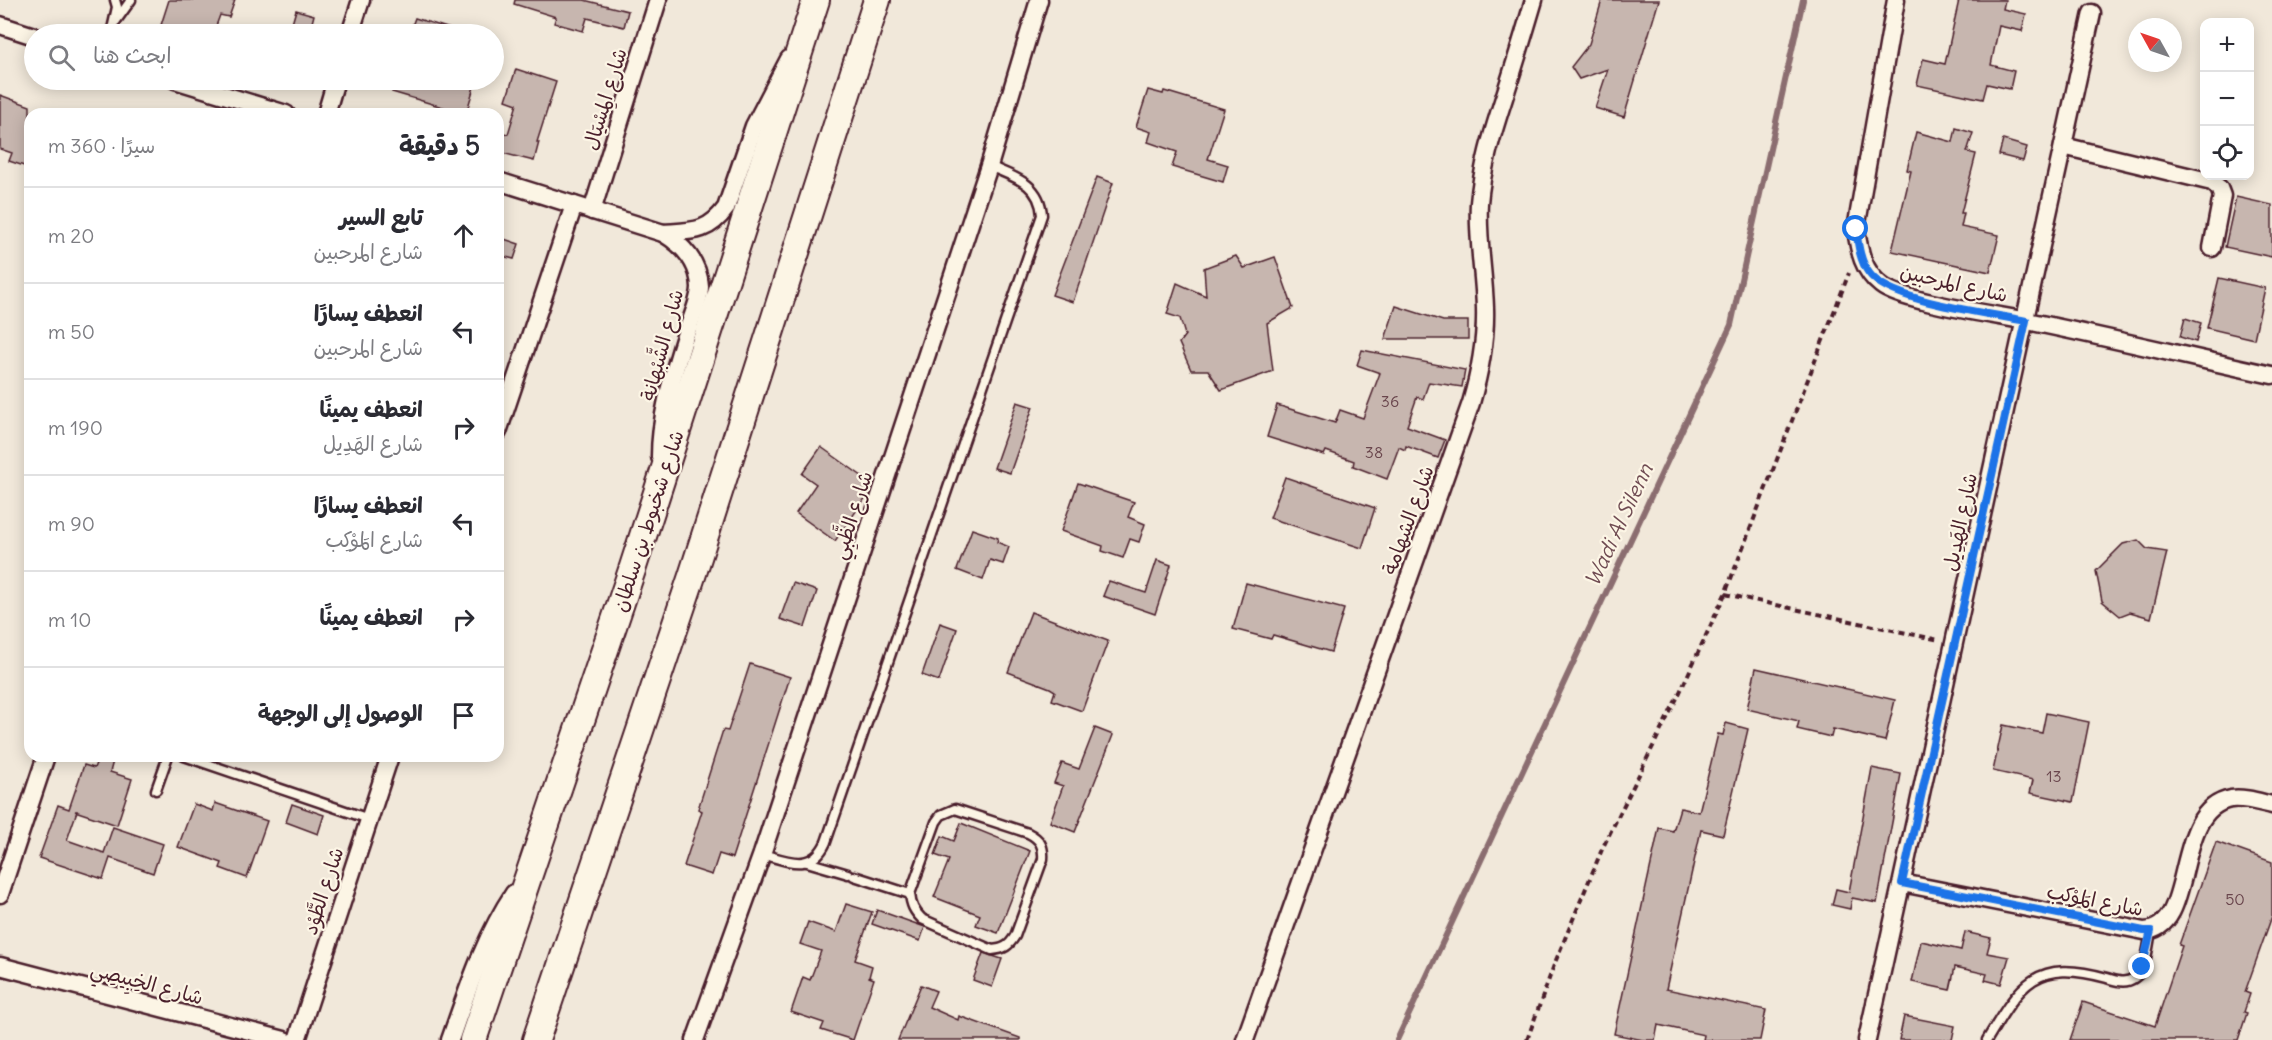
<!DOCTYPE html>
<html lang="ar">
<head>
<meta charset="utf-8">
<style>
  :root { --surface:#fff; --page:#f7f7f7; --text:#2b2b33; --muted:#7c7c81; --line:#e1e1e2 }
  body { margin:0; font-family:Delius,"Playpen Sans Arabic",sans-serif; background:var(--page); color:var(--text); direction:rtl }
  .controls { position:absolute; right:18px; top:18px; display:grid; overflow:hidden; border-radius:12px; box-shadow:0 3px 15px #0003 }
  .controls button { width:54px; height:54px; display:grid; place-items:center; padding:0; border:0; border-bottom:2px solid var(--line); background:var(--surface); color:var(--text); font:30px sans-serif }
  .compass { position:absolute; left:2128px; top:18px; width:54px; height:54px; border-radius:50%; background:var(--surface); box-shadow:0 3px 15px #0003; rotate:310deg }
  .stop { position:absolute; width:18px; height:18px; margin:-14px; border:4px solid #1a73e8; border-radius:50%; background:#fff }
  .stop.end { background:#1a73e8; border-color:#fff; box-shadow:0 2px 6px #0008 }
  .list { margin:0; padding:0; list-style:none }
  h2 { display:flex; justify-content:space-between; align-items:center; height:78px; margin:0; padding:0 24px; font-size:26px }
  h2 small { font-size:20px; font-weight:400; color:var(--muted) }
  .list li { display:grid; grid-template-columns:39px 1fr auto; gap:18px; align-items:center; box-sizing:border-box; height:96px; padding:0 24px; border-top:2px solid var(--line) }
  .list b { display:block; font-size:22px; white-space:nowrap }
  .list p { margin:0; font-size:20px; white-space:nowrap; color:var(--muted) }
  .list em { font-size:20px; font-style:normal; color:var(--muted) }
  .icon { flex:none; width:33px; height:33px; fill:none; stroke:currentColor; stroke-width:2; stroke-linecap:round; stroke-linejoin:round }
  .map { position:relative; flex:none; width:2272px; height:1040px; overflow:hidden; direction:ltr }
  .search { position:absolute; background:var(--surface); box-shadow:0 3px 15px #0003; left:24px; top:24px; width:480px; height:66px; display:flex; align-items:center; gap:15px; box-sizing:border-box; padding:0 21px; border-radius:33px; color:var(--muted); font-size:22px }
  .panel { position:absolute; background:var(--surface); box-shadow:0 3px 15px #0003; left:24px; top:108px; width:480px; height:654px; border-radius:18px; direction:rtl }
  .map>svg:first-child { display:block }
</style>
</head>
<body>
<div class="map">
<svg width="2272" height="1040" viewBox="0 0 2272 1040">
  <rect width="100%" height="100%" fill="#f1e8da"/>
  <filter id="ink" filterUnits="userSpaceOnUse"><feTurbulence type="fractalNoise" baseFrequency=".0167" numOctaves="2"/><feDisplacementMap in="SourceGraphic" scale="12" xChannelSelector="R" yChannelSelector="G"/><feConvolveMatrix kernelMatrix="1 2 1 2 8 2 1 2 1" color-interpolation-filters="sRGB"/></filter>
  <g filter="url(#ink)">
    <g fill="none" stroke-linecap="round" stroke-linejoin="round">
      <path stroke="#8b6d6f" stroke-width="6" d="M1397,1040L1731,325L1803,0"/>
    </g>
    <g fill="#c7b6af" stroke="#4a1f2b" stroke-width="1.5">
      <path d="M169,0H235L229,17L220,15L213,34H189L161,25Z"/>
      <path d="M515,0H584L628,11L624,27L587,18L583,31L554,23L556,17L514,4Z"/>
      <path d="M1602,0H1659L1624,117L1595,108L1608,69L1579,79L1571,67L1589,44Z"/>
      <path d="M1959,0H2005L2003,9L2026,14L2022,31L1999,26L1991,65L2014,71L2010,89L1987,84L1983,99L1917,85L1923,59L1945,64Z"/>
      <path d="M296,10L314,15L309,34H289Z"/>
      <path d="M415,18L457,31V34H409Z"/>
      <path d="M516,69L556,82L537,142H539L534,161L498,152V132L508,134L517,104L506,100Z"/>
      <path d="M396,80H476L466,114L392,92Z"/>
      <path d="M1148,90L1163,94L1164,91L1224,109L1208,159L1228,165L1223,182L1172,167L1177,152L1148,142L1151,132L1136,127Z"/>
      <path d="M0,95L30,106V168L9,161L12,153L0,149Z"/>
      <path d="M1956,128L1973,133L1967,152L1976,154L1961,213H1964L1961,227L1999,235L1990,272L1892,251L1911,171L1907,170L1916,132L1953,142Z"/>
      <path d="M2003,140L2027,147L2023,161L1999,155Z"/>
      <path d="M1097,177L1113,183L1073,302L1052,295Z"/>
      <path d="M2236,197L2272,205V257L2225,247Z"/>
      <path d="M498,237L519,244L514,259L498,255Z"/>
      <path d="M1236,256L1244,268L1275,257L1293,308L1267,323L1273,371L1221,390L1208,370H1191L1179,343L1185,335L1180,318L1167,314L1177,283L1206,296L1204,268Z"/>
      <path d="M2219,278L2265,288L2254,339L2207,328Z"/>
      <path d="M1396,306L1443,321H1468V339H1385Z"/>
      <path d="M2185,318L2201,323L2196,342L2180,337Z"/>
      <path d="M1362,350L1465,370L1462,387L1429,382L1423,399L1417,397L1407,426L1445,440L1438,458L1406,446L1405,450L1399,447L1387,479L1353,466L1354,461L1326,451L1324,455L1267,437L1277,405L1335,423L1340,410L1363,418L1380,373L1357,365Z"/>
      <path d="M1017,402L1033,407L1010,473L994,468Z"/>
      <path d="M821,447L873,484L871,490L835,541L796,513L816,484L802,474Z"/>
      <path d="M1285,477L1375,508L1362,548L1270,518Z"/>
      <path d="M1078,483L1134,502L1128,517L1145,524L1139,542L1130,539L1123,558L1102,551L1103,546L1061,531Z"/>
      <path d="M972,529L998,538L997,542L1009,547L1003,564L990,560L983,580L957,570Z"/>
      <path d="M2138,540L2147,549L2167,552L2151,618L2130,612L2120,616L2102,601L2096,571L2123,544Z"/>
      <path d="M1157,560L1171,565L1155,614L1103,596L1109,581L1146,593Z"/>
      <path d="M793,583L817,591L805,627L780,619Z"/>
      <path d="M1246,583L1344,609L1331,652L1273,635L1271,639L1233,629Z"/>
      <path d="M1031,612L1108,641L1082,711L1052,700L1055,691L1050,688L1008,672Z"/>
      <path d="M940,623L957,629L939,681L922,675Z"/>
      <path d="M750,664L790,677L732,858L719,854L712,875L684,866L702,811L698,809L723,730L728,731Z"/>
      <path d="M1756,668L1895,700L1885,741L1833,729L1831,737L1797,729L1799,721L1747,709Z"/>
      <path d="M2046,713L2089,722L2073,802L2030,793L2033,780L1993,771L2003,725L2042,733Z"/>
      <path d="M1726,723L1748,729L1723,835L1701,830L1666,989L1766,1010L1760,1040H1703L1704,1035L1658,1025L1655,1040H1643L1614,1034L1659,828L1673,831L1680,808L1699,812L1718,734L1723,735Z"/>
      <path d="M1095,728L1113,735L1075,832L1050,822L1063,786L1054,783L1062,763L1079,769Z"/>
      <path d="M99,756L113,761L110,772L132,779L117,825L75,811H77L67,840L104,853L113,827L163,844L153,873L110,858L103,879L39,858L58,805L69,809L84,765L94,768Z"/>
      <path d="M1872,768L1901,774L1877,903L1852,898L1850,909L1832,905L1836,889L1849,892Z"/>
      <path d="M215,803L267,821L247,878L220,868L222,863L178,847L194,804L213,811Z"/>
      <path d="M292,804L324,815L318,834L286,822Z"/>
      <path d="M961,823L1030,851L998,933L976,925L980,915L934,897L949,860L935,855L942,836L954,841Z"/>
      <path d="M2216,842L2272,862V916L2245,992L2250,994L2244,1012L2247,1013L2238,1040H2070L2083,1002L2155,1026L2182,946L2179,945Z"/>
      <path d="M846,904L872,912L855,960L872,966L869,977L874,979L853,1040L821,1030L824,1023L791,1012L803,977L810,980L821,951L800,944L808,922L836,932Z"/>
      <path d="M877,910L925,927L920,941L872,924Z"/>
      <path d="M1965,932L1991,938L1987,953L2009,957L2001,984L1985,980L1987,974L1955,967L1950,990L1912,982L1921,941L1961,950Z"/>
      <path d="M983,953L1002,959L992,987L973,980Z"/>
      <path d="M921,985L936,991L929,1007L958,1020L959,1016L1020,1038V1040H898Z"/>
      <path d="M1904,1016L1955,1026L1952,1040H1899Z"/>
    </g>
    <g fill="none" stroke-linecap="round" stroke-linejoin="round">
      <defs>
        <g id="service">
          <path d="M116,21L131,0"/>
          <path d="M111,34L117,7L115,0"/>
          <path d="M184,756L369,819"/>
          <path d="M156,790L168,756"/>
          <path d="M955,809L1028,833C1040,839 1044,846 1043,859L1015,936C1009,946 1004,949 992,950L922,919C914,911 911,905 910,894L936,822L941,815Z"/>
          <path d="M762,854C788,861 812,873 826,842L1042,215C1040,183 1014,177 989,166"/>
          <path d="M807,862L848,874"/>
          <path d="M854,876L910,894"/>
          <path d="M1987,1040C2021,983 2036,958 2107,978C2116,981 2126,984 2134,978C2147,970 2148,945 2151,931"/>
        </g>
        <g id="minor">
          <path d="M1896,0L1856,229C1859,251 1863,271 1881,285C1902,302 1992,314 2022,320C2106,337 2189,357 2272,375"/>
          <path d="M0,25L34,36"/>
          <path d="M350,34L361,0"/>
          <path d="M175,80L286,114"/>
          <path d="M326,114L336,80"/>
          <path d="M2063,146L2212,182L2219,188L2222,196L2212,248"/>
          <path d="M498,181L663,233C683,245 699,263 700,287C700,300 690,323 685,336C673,375 660,415 660,457"/>
          <path d="M592,211L658,0"/>
          <path d="M663,233C692,231 708,233 726,208L754,126L789,59"/>
          <path d="M498,432L574,205"/>
          <path d="M1902,883L2144,931C2198,929 2170,810 2231,799C2244,797 2259,802 2272,805"/>
          <path d="M0,894L46,756"/>
          <path d="M0,966L284,1040"/>
          <path d="M297,1040L390,756"/>
          <path d="M450,1040C468,989 484,938 514,893"/>
          <path d="M695,1040L762,854L989,166L1039,0"/>
          <path d="M1245,1040L1471,403C1480,372 1486,341 1485,308C1484,273 1477,238 1479,203C1482,167 1492,135 1503,101C1514,67 1524,34 1534,0"/>
          <path d="M1867,1040L2092,13"/>
        </g>
        <g id="primary">
          <path d="M473,1040L633,567L816,0"/>
          <path d="M536,1040L692,576L877,0"/>
        </g>
      </defs>
      <use href="#service" stroke="#4a1f2b" stroke-width="13"/>
      <use href="#minor" stroke="#4a1f2b" stroke-width="21"/>
      <use href="#primary" stroke="#4a1f2b" stroke-width="30"/>
      <g stroke="#4a1f2b" stroke-width="4" stroke-dasharray="6 4.5" stroke-linecap="butt">
        <path d="M1725,594L1939,640"/>
        <path d="M1527,1040L1554,965L1603,847L1680,692L1725,594L1849,273"/>
      </g>
      <use href="#service" stroke="#fcf5e5" stroke-width="8"/>
      <use href="#minor" stroke="#fcf5e5" stroke-width="16"/>
      <use href="#primary" stroke="#fcf5e5" stroke-width="26"/>
    </g>
  </g>
  <g fill="none" stroke-linecap="round" stroke-linejoin="round" filter="url(#ink)">
    <path stroke="#1a73e8" stroke-width="8" d="M1856,229C1858,244 1860,261 1869,273C1889,302 1989,313 2026,321L1902,883L2144,931H2151L2142,967"/>
  </g>
  <g text-anchor="middle" stroke-width="4.5" stroke-linejoin="round" paint-order="stroke">
    <g font-size="16" fill="#69454c">
      <text x="1390" y="407">36</text>
      <text x="1374" y="458">38</text>
      <text x="2054" y="782">13</text>
      <text x="2235" y="905">50</text>
    </g>
    <g font-size="20" fill="#4a1f2b" stroke="#fcf5e5">
      <text transform="translate(605 99) rotate(-73)" y="7">شارع المِسْيَال</text>
      <text transform="translate(1954 283) rotate(13)" y="7">شارع المرحبين</text>
      <text transform="translate(662 345) rotate(-75)" y="7">شارع الشَّبْهانة</text>
      <text transform="translate(852 515) rotate(-72)" y="7">شارع الظَّبِي</text>
      <text transform="translate(1408 520) rotate(-70)" y="7">شارع الشهامة</text>
      <text transform="translate(648 521) rotate(-72)" y="7">شارع شخبوط بن سلطان</text>
      <text transform="translate(1960 522) rotate(-78)" y="7">شارع الهَدِيل</text>
      <text transform="translate(323 891) rotate(-72)" y="7">شارع الطَّوْد</text>
      <text transform="translate(2095 900) rotate(11)" y="7">شارع المَوْكِب</text>
      <text transform="translate(147 983) rotate(15)" y="7">شارع الخِبِيصِي</text>
    </g>
    <g font-size="21" font-style="italic" fill="#704c53" stroke="#fcf5e5">
      <text transform="translate(1619 525) rotate(-65)" y="7">Wadi Al Silenn</text>
    </g>
  </g>
</svg>
<div class="controls">
<button>+</button>
<button>−</button>
<button><svg class="icon" aria-label="locate" viewBox="0 0 24 24"><circle cx="12" cy="12" r="6"/><path d="M12 2v4M12 18v4M2 12h4M18 12h4"/></svg></button>
</div>
<svg class="compass" viewBox="-18 -18 36 36"><path d="M0-13l5 13h-10z" fill="#e53935"/><path d="M0 13l5-13h-10z" fill="#7c7c81"/></svg>
<div class="stop" style="left:1856px;top:229px"></div>
<div class="stop end" style="left:2142px;top:967px"></div>
<div class="search"><svg class="icon" aria-label="search" viewBox="0 0 24 24"><circle cx="10" cy="10" r="6"/><path d="M15 15l6 6"/></svg>ابحث هنا</div>
<section class="panel">
<h2>5 دقيقة<small>سيرًا · 360 m</small></h2>
<ul class="list">
<li><svg class="icon" aria-label="ahead" viewBox="0 0 24 24"><path d="M12 20V5M6 11l6-6 6 6"/></svg><div><b>تابع السير</b><p>شارع المرحبين</p></div><em>20 m</em></li>
<li><svg class="icon" aria-label="left" viewBox="0 0 24 24"><path d="M17 20v-9H6M10 6l-5 5 5 5"/></svg><div><b>انعطف يسارًا</b><p>شارع المرحبين</p></div><em>50 m</em></li>
<li><svg class="icon" aria-label="right" viewBox="0 0 24 24"><path d="M7 20v-9h11M14 6l5 5-5 5"/></svg><div><b>انعطف يمينًا</b><p>شارع الهَدِيل</p></div><em>190 m</em></li>
<li><svg class="icon" aria-label="left" viewBox="0 0 24 24"><path d="M17 20v-9H6M10 6l-5 5 5 5"/></svg><div><b>انعطف يسارًا</b><p>شارع المَوْكِب</p></div><em>90 m</em></li>
<li><svg class="icon" aria-label="right" viewBox="0 0 24 24"><path d="M7 20v-9h11M14 6l5 5-5 5"/></svg><div><b>انعطف يمينًا</b></div><em>10 m</em></li>
<li><svg class="icon" aria-label="arrive" viewBox="0 0 24 24"><path d="M6 21V4h12l-3 4 3 4H6"/></svg><div><b>الوصول إلى الوجهة</b></div></li>
</ul>
</section>
</div>
</body>
</html>
